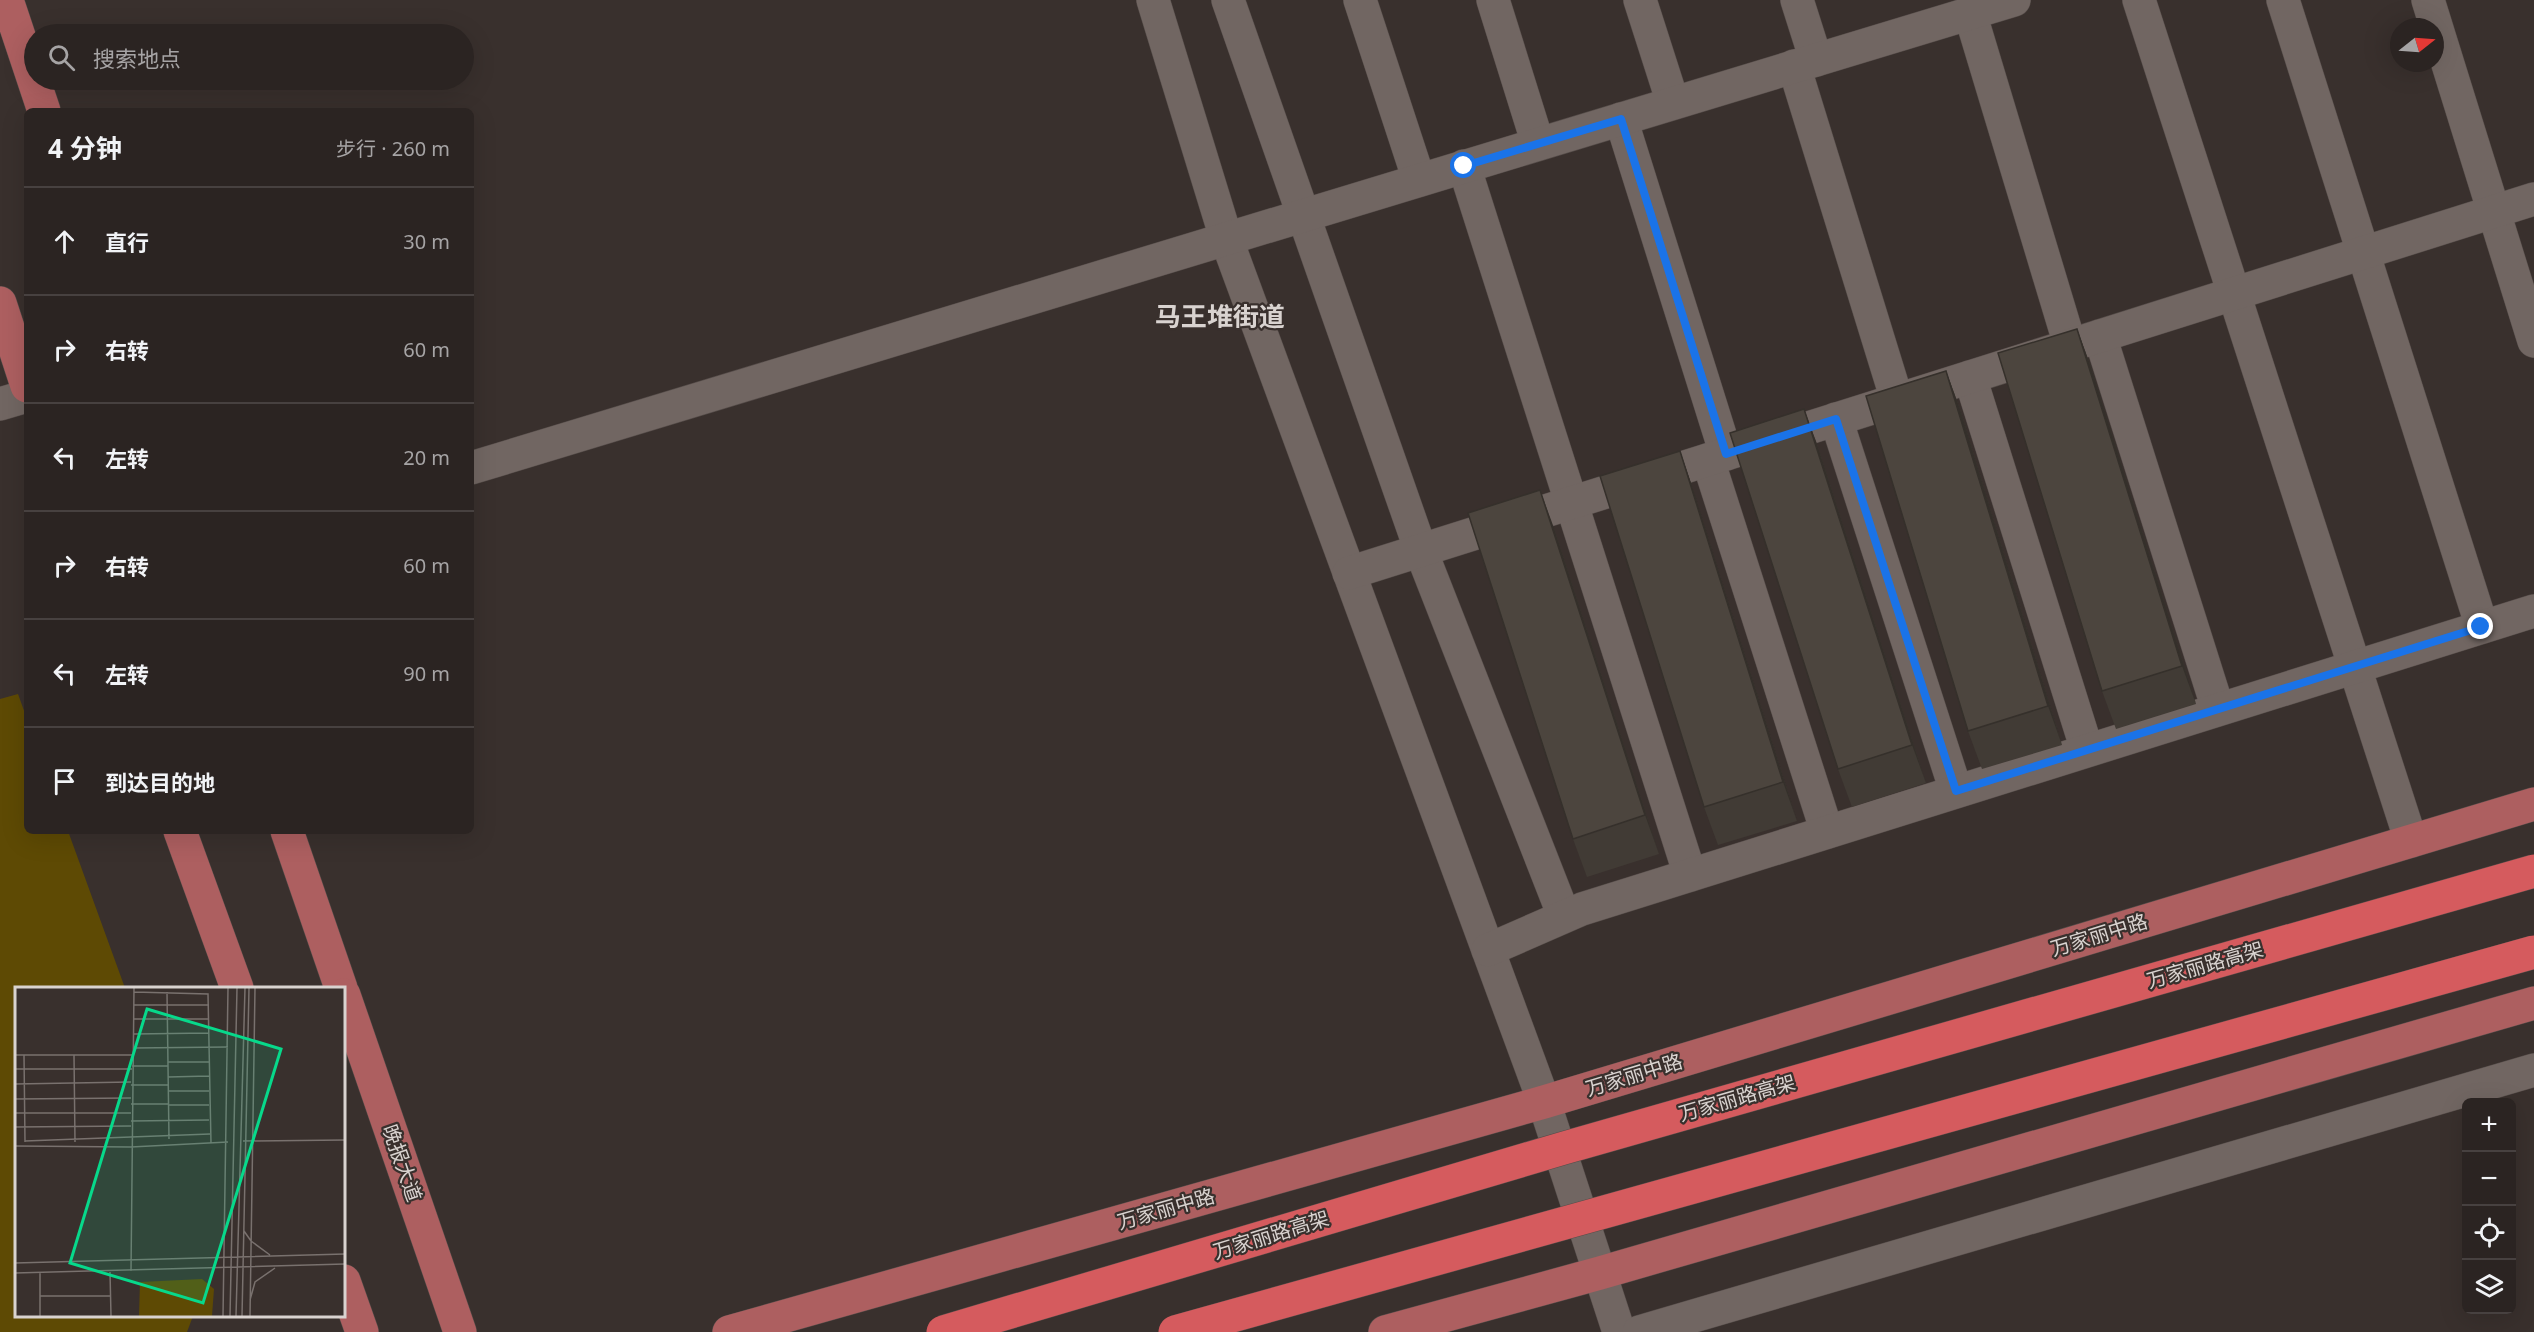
<!DOCTYPE html>
<html lang="zh">
<head>
<meta charset="utf-8">
<style>
  :root { --surface:#2b2422; --page:#332c2a; --text:#f1f3f6; --muted:#a6a4a5; --line:#474140 }
  body { margin:0; font-family:"Noto Sans","Noto Sans SC",sans-serif; background:var(--page); color:var(--text) }
  .controls { position:absolute; right:18px; bottom:18px; display:grid; overflow:hidden; border-radius:9px; box-shadow:0 6px 24px #0002 }
  .controls button { width:54px; height:54px; display:grid; place-items:center; padding:0; border:0; border-bottom:2px solid var(--line); background:var(--surface); color:var(--text); font:30px sans-serif }
  .compass { position:absolute; left:2390px; top:18px; width:54px; height:54px; border-radius:50%; background:var(--surface); box-shadow:0 6px 24px #0002; rotate:73deg }
  .stop { position:absolute; width:18px; height:18px; margin:-14px; border:4px solid #1a73e8; border-radius:50%; background:#fff }
  .stop.end { background:#1a73e8; border-color:#fff; box-shadow:0 2px 6px #0008 }
  .list { margin:0; padding:0; list-style:none }
  h2 { display:flex; justify-content:space-between; align-items:center; height:78px; margin:0; padding:0 24px; font-size:26px }
  h2 small { font-size:20px; font-weight:400; color:var(--muted) }
  .list li { display:grid; grid-template-columns:39px 1fr auto; gap:18px; align-items:center; box-sizing:border-box; height:108px; padding:0 24px; border-top:2px solid var(--line) }
  .list b { display:block; font-size:22px; white-space:nowrap }
  .list em { font-size:20px; font-style:normal; color:var(--muted) }
  .icon { flex:none; width:33px; height:33px; fill:none; stroke:currentColor; stroke-width:2; stroke-linecap:round; stroke-linejoin:round }
  .map { position:relative; flex:none; width:2534px; height:1332px; overflow:hidden }
  .search { position:absolute; background:var(--surface); box-shadow:0 6px 24px #0002; left:24px; top:24px; width:450px; height:66px; display:flex; align-items:center; gap:15px; box-sizing:border-box; padding:0 21px; border-radius:33px; color:var(--muted); font-size:22px }
  .panel { position:absolute; background:var(--surface); box-shadow:0 6px 24px #0002; left:24px; top:108px; width:450px; height:726px; border-radius:9px }
  .map>svg:first-child { display:block }
</style>
</head>
<body>
<div class="map">
<svg width="2534" height="1332" viewBox="0 0 2534 1332">
  <rect width="100%" height="100%" fill="#39302d"/>
  <path fill="#5e4a04" d="M18,694L27,719V831H68L125,988H16V1316H193L187,1332H0V699Z"/>
  <g fill="none" stroke-linecap="round" stroke-linejoin="round">
    <defs>
      <g id="minor">
        <path d="M1153,0L1226,238L1544,1102L1619,1332"/>
        <path d="M1228,0L1421,551L1564,916"/>
        <path d="M1360,0L1419,180"/>
        <path d="M1493,0L1538,144"/>
        <path d="M1640,0L1673,103"/>
        <path d="M1797,0L1816,60"/>
        <path d="M2139,0L2411,841"/>
        <path d="M2283,0L2482,627"/>
        <path d="M2428,0L2534,341"/>
        <path d="M1970,13L2070,345"/>
        <path d="M1794,66L1897,400"/>
        <path d="M1621,119L1726,454"/>
        <path d="M1464,166L1690,875"/>
        <path d="M2100,336L2218,709"/>
        <path d="M1970,377L2087,750"/>
        <path d="M0,404L27,396"/>
        <path d="M1836,419L1956,791"/>
        <path d="M1708,460L1827,832"/>
        <path d="M471,468L2014,0"/>
        <path d="M1349,573L2534,199"/>
        <path d="M1488,950L1582,909L2534,611"/>
        <path d="M1639,1332L2534,1070"/>
      </g>
      <g id="major">
        <path d="M7,0L44,111"/>
        <path d="M0,303L27,386"/>
        <path d="M180,831L237,988"/>
        <path d="M287,831L341,988"/>
        <path d="M344,995L460,1332"/>
        <path d="M344,1281L362,1332"/>
        <path d="M729,1332L1544,1102L2534,804"/>
        <path d="M1385,1332L1600,1273L2534,1003"/>
      </g>
    </defs>
    <use href="#minor" stroke="#554c49" stroke-width="34"/>
    <use href="#major" stroke="#554c49" stroke-width="34"/>
    <use href="#minor" stroke="#716662" stroke-width="33"/>
    <use href="#major" stroke="#ad5f60" stroke-width="33"/>
    <defs>
      <g id="highway-bridge">
        <path d="M943,1332L1564,1148L2534,871"/>
        <path d="M1175,1332L2534,952"/>
      </g>
    </defs>
    <use href="#highway-bridge" stroke="#554c49" stroke-width="34" stroke-linecap="butt"/>
    <use href="#highway-bridge" stroke="#d55b5e" stroke-width="33"/>
  </g>
  <g fill="#413b35">
    <path d="M2077,329L2091,367L2196,704L2116,729L2102,691Z"/>
    <path d="M1946,371L1960,409L2062,745L1982,769L1968,731Z"/>
    <path d="M1804,409L1818,447L1926,783L1852,807L1838,769Z"/>
    <path d="M1680,451L1693,489L1797,821L1718,845L1704,807Z"/>
    <path d="M1554,528L1659,854L1587,877L1573,839Z"/>
  </g>
  <g fill="#35302b">
    <path d="M2077,329L2091,367L2196,704L2182,666Z"/>
    <path d="M1946,371L1960,409L2062,745L2048,706Z"/>
    <path d="M1804,409L1818,447L1926,783L1912,745Z"/>
    <path d="M1680,451L1693,489L1797,821L1783,782Z"/>
    <path d="M1540,490L1554,528L1659,854L1645,815Z"/>
  </g>
  <g fill="#4c453e" stroke="#35302b" stroke-width="1.5">
    <path d="M2077,329L2182,666L2102,691L1998,353Z"/>
    <path d="M1946,371L2048,706L1968,731L1866,396Z"/>
    <path d="M1804,409L1912,745L1838,769L1730,433Z"/>
    <path d="M1680,451L1783,782L1704,807L1600,476Z"/>
    <path d="M1540,490L1645,815L1573,839L1468,513Z"/>
  </g>
  <g fill="none" stroke-linecap="round" stroke-linejoin="round">
    <path stroke="#1a73e8" stroke-width="8" d="M1464,166L1621,119L1726,454L1836,419L1956,791L2481,627"/>
  </g>
  <g text-anchor="middle" stroke-width="4.5" stroke-linejoin="round" paint-order="stroke">
    <g font-size="20" fill="#d9d3d0" stroke="#39302d">
      <text transform="translate(2099 935) rotate(-17)" y="7">万家丽中路</text>
      <text transform="translate(2205 965) rotate(-16)" y="7">万家丽路高架</text>
      <text transform="translate(1634 1075) rotate(-17)" y="7">万家丽中路</text>
      <text transform="translate(1737 1098) rotate(-16)" y="7">万家丽路高架</text>
      <text transform="translate(402 1163) rotate(71)" y="7">晚报大道</text>
      <text transform="translate(1166 1209) rotate(-16)" y="7">万家丽中路</text>
      <text transform="translate(1271 1235) rotate(-17)" y="7">万家丽路高架</text>
    </g>
    <g font-size="26" font-weight="bold" fill="#d9d3d0" stroke="#39302d">
      <text x="1220" y="326">马王堆街道</text>
    </g>
  </g>
  <g transform="translate(15 987)">
    <rect width="330" height="330" fill="#39302d"/>
    <path d="M187,292L199,302L197,329H124L125,295Z" fill="#5e4a04"/>
    <path fill="none" stroke="#79716e" stroke-width="1.5" d="M119,5L193,7L196,156M152,5L154,152M119,18H194M119,32H194M119,47L194,46M119,61L213,60M0,68H117M9,68L10,155M59,68L60,155M153,75H194M117,79H153M0,82H117M153,90L194,89M0,97L116,95M116,98H153M153,104H194M0,112L116,111M116,117H153M153,118H194M0,126H116M116,134L194,133M0,140L116,139M10,154L195,147M228,154L330,153M0,159L116,160L213,155M229,244L236,254L255,268M0,276L330,267M116,284L119,1M95,285L96,329M0,286L330,277M25,309H95M235,313L240,295L260,281M25,329V286M208,329L213,1M215,329L222,1M221,329L230,1M227,329L234,1M235,329L240,1"/>
    <path fill="#07d98b" fill-opacity="0.15" stroke="#07d98b" stroke-width="3" d="M132,22L266,62L188,316L55,276Z"/>
    <rect width="330" height="330" fill="none" stroke="#d9d3d0" stroke-width="3"/>
  </g>
</svg>
<div class="controls">
<button>+</button>
<button>−</button>
<button><svg class="icon" aria-label="locate" viewBox="0 0 24 24"><circle cx="12" cy="12" r="6"/><path d="M12 2v4M12 18v4M2 12h4M18 12h4"/></svg></button>
<button><svg class="icon" aria-label="layers" viewBox="0 0 24 24"><path d="M12 4l9 5-9 5-9-5zM3 14l9 5 9-5"/></svg></button>
</div>
<svg class="compass" viewBox="-18 -18 36 36"><path d="M0-13l5 13h-10z" fill="#e53935"/><path d="M0 13l5-13h-10z" fill="#a6a4a5"/></svg>
<div class="stop" style="left:1464px;top:166px"></div>
<div class="stop end" style="left:2481px;top:627px"></div>
<div class="search"><svg class="icon" aria-label="search" viewBox="0 0 24 24"><circle cx="10" cy="10" r="6"/><path d="M15 15l6 6"/></svg>搜索地点</div>
<section class="panel">
<h2>4 分钟<small>步行 · 260 m</small></h2>
<ul class="list">
<li><svg class="icon" aria-label="ahead" viewBox="0 0 24 24"><path d="M12 20V5M6 11l6-6 6 6"/></svg><div><b>直行</b></div><em>30 m</em></li>
<li><svg class="icon" aria-label="right" viewBox="0 0 24 24"><path d="M7 20v-9h11M14 6l5 5-5 5"/></svg><div><b>右转</b></div><em>60 m</em></li>
<li><svg class="icon" aria-label="left" viewBox="0 0 24 24"><path d="M17 20v-9H6M10 6l-5 5 5 5"/></svg><div><b>左转</b></div><em>20 m</em></li>
<li><svg class="icon" aria-label="right" viewBox="0 0 24 24"><path d="M7 20v-9h11M14 6l5 5-5 5"/></svg><div><b>右转</b></div><em>60 m</em></li>
<li><svg class="icon" aria-label="left" viewBox="0 0 24 24"><path d="M17 20v-9H6M10 6l-5 5 5 5"/></svg><div><b>左转</b></div><em>90 m</em></li>
<li><svg class="icon" aria-label="arrive" viewBox="0 0 24 24"><path d="M6 21V4h12l-3 4 3 4H6"/></svg><div><b>到达目的地</b></div></li>
</ul>
</section>
</div>
</body>
</html>
